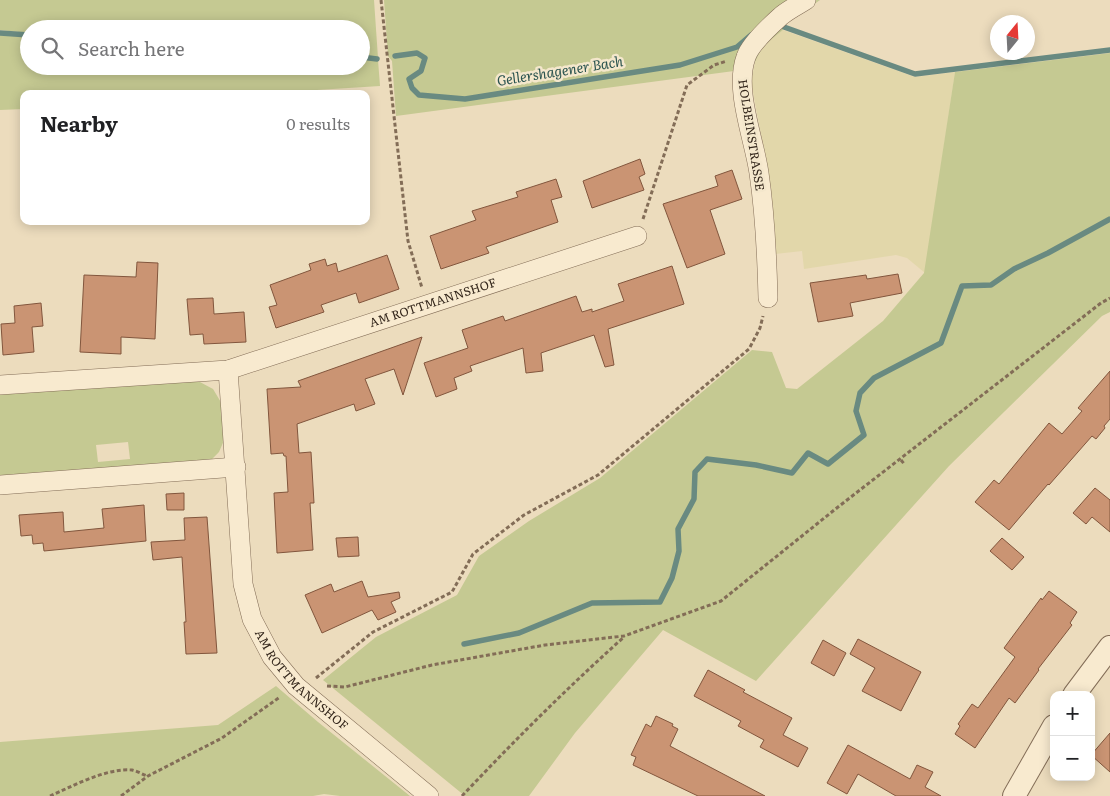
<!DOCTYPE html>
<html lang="en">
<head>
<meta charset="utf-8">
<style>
  :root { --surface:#fff; --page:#f2f2f2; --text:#202124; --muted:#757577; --line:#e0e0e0 }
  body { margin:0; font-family:Literata,serif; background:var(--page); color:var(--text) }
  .controls { position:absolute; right:15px; bottom:15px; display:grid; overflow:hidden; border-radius:10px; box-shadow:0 2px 12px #0003 }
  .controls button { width:45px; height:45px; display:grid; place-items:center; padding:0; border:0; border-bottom:1px solid var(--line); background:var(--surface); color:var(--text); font:25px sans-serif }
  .compass { position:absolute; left:990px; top:15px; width:45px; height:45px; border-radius:50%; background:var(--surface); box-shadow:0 2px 12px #0003; rotate:18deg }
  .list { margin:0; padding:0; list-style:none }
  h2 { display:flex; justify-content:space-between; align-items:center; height:65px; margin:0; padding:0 20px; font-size:21px }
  h2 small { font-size:16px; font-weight:400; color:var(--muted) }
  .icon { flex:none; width:28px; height:28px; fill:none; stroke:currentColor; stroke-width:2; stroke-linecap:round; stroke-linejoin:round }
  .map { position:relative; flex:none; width:1110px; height:796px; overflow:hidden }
  .search { position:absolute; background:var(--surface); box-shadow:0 2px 12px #0003; left:20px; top:20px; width:350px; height:55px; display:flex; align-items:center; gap:12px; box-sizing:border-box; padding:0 18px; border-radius:28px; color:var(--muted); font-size:19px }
  .panel { position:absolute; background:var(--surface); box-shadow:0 2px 12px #0003; left:20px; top:90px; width:350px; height:135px; border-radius:10px }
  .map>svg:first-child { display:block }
</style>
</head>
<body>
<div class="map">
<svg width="1110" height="796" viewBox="0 0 1110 796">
  <rect width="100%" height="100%" fill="#ecdcbd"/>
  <path fill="#e2d7aa" d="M783,30L915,77L955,72L925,273L907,258L896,255L804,269L802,251L775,254L768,172L751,82L755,62L763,46Z"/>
  <g fill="#c5c992" fill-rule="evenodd">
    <path d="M0,0H374L378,58L361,56V29H29V33L0,30Z"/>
    <path d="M384,0H820L786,24L783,30L763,46L755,62L734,71L396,116L392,61L388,56Z"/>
    <path d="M0,35L29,37V66H361V59L378,60L380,86L254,94H24V109L0,110Z"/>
    <path d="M1110,53V312L1102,316L949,466L756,681L663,630L575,733L529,796H465L323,680L376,637L457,595L479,556L529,521L600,478L752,350L772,352L786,388L797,389L883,321L924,273L955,72Z"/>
    <path d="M198,381L213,389L222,404L225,438L219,452L210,461L0,477V394ZM128,442L130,459L98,462L96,445Z"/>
    <path d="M276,686L318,722L410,796H340L324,794L313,796H0V742L218,725Z"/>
  </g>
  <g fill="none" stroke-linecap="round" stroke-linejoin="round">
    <g stroke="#698a81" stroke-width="5.5">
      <path d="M784,27L915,74L1110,50"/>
      <path d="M0,33L29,35"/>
      <path d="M395,56L417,53L425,58L421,71L409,79L412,88L419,95L465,99L680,65L737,47L751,35"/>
      <path d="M361,57L377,59"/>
      <path d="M464,644L519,633L592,603L660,602L672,578L679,551L678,529L694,499L695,472L707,459L756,465L792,473L808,453L828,464L864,435L856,411L860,393L874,378L941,343L962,286L991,285L1014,269L1048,253L1110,219"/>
    </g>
  </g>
  <g fill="#ca9473" stroke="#82563d">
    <path d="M640,159L645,174L639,177L644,190L592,208L583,181Z"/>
    <path d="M732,170L742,199L710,210L725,254L687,268L663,204L718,186L715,176Z"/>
    <path d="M556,179L562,197L551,200L558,222L486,247L489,253L441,269L430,236L476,220L472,211L518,197L516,192Z"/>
    <path d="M387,255L399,289L359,303L356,293L321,305L324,312L276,328L269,307L277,305L270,285L311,270L309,264L325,259L327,266L336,263L338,272Z"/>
    <path d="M137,262L158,263L155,339L121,337V354L80,352L84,275L136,277Z"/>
    <path d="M672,266L684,304L608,329L614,365L605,367L594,335L541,353L543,371L526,373L523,348L470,366L472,371L454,378L457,389L436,397L424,363L468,348L462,330L503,316L505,321L576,296L582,312L592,309V312L624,301L618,284Z"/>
    <path d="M898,274L902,293L850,303L853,316L818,322L810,283L866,275L867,279Z"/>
    <path d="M213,298L214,314L244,312L246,342L204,344L203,334L190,335L187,299Z"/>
    <path d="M41,303L43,326L32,327L34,352L3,355L1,324L15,323L14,306Z"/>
    <path d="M422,337L403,395L394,369L365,379L375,404L356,411L354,404L297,424L299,453L311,452L314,503H310L313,550L277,553L274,493L288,492L286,456H284L283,453L271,454L267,389L301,387L298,381Z"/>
    <path d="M1110,371V419L1104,426L1105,428L1096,439L1092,436L1049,485L1048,484L1009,530L975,502L994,480L999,484L1049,423L1062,434L1082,411L1078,408Z"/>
    <path d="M1095,488L1110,500V532L1092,517L1086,524L1073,513Z"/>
    <path d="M184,493V510H167L166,494Z"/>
    <path d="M144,505L146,541L44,551L43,543L33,544L32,535L21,536L19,515L63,512L64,532L104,528L102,509Z"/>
    <path d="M207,517L217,653L186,654L184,622H186L182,557L153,560L151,542L185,540L184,518Z"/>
    <path d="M358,537L359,556L338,557L336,538Z"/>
    <path d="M1002,538L1024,557L1012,570L990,551Z"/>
    <path d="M362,581L368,597L399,592L400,598L391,602L396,612L378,620L372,610L322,633L305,595L331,584L334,592Z"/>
    <path d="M1049,591L1077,612L1070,623L1072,625L1038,669L1039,670L1015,703L1009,698L975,748L955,734L960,726L958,724L972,704L978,708L1015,657L1004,648L1041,598L1042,600Z"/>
    <path d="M858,639L921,672L901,711L862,691L875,668L850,654Z"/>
    <path d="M823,640L846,653L834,676L811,663Z"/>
    <path d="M708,670L745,690L743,692L792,718L783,735L808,748L798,767L760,747L764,740L738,726L741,721L694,696Z"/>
    <path d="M656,716L673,724L672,726L678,729L670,746L765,796H698L633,765L636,757L631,755L646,724L651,727Z"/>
    <path d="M1110,733V772L1091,755Z"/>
    <path d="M848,745L910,779L917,765L933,772L925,787L941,796H896L858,774L847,794L827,783Z"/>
  </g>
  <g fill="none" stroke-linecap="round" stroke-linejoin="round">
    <defs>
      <g id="minor">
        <path d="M768,298C767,256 765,214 759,173C754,138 734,90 746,57C750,45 771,25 781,16C788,10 798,5 806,0"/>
        <path id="s1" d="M228,370L243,584L252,619L272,657L296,686L429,796"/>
        <path id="s2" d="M0,385L228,370L637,236"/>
        <path d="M0,485L236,467"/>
      </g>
      <g id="tertiary">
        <path d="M1074,695L1110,647"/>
        <path d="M1014,796L1054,726"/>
      </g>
    </defs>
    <use href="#minor" stroke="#836d57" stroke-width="20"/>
    <use href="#tertiary" stroke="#836d57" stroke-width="24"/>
    <g stroke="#836d57" stroke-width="3" stroke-dasharray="4 2.5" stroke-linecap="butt">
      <path d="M381,0L408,241L422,288"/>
      <path d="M643,219L687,85L714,65L727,61"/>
      <path d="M901,460L905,465"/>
      <path d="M316,678L373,632L452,592L473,554L524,515L598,475L749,349L760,328L763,316"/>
      <path d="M327,686L345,687L432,665L545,645L624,636L721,601L838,507L1101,303L1110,298"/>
      <path d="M50,796C73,786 106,768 132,770C137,771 142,774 147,776"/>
      <path d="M121,796L148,776L222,738L280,697"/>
      <path d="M462,796C514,741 567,688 624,637"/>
    </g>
    <use href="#minor" stroke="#f8eacf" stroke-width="19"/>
    <use href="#tertiary" stroke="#f8eacf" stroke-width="22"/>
  </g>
  <g text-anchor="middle" stroke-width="5" stroke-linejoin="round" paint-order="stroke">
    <g font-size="12" fill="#33261b" stroke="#f4e7cc">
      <text transform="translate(751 135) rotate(81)" y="4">HOLBEINSTRASSE</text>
      <text dy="4" stroke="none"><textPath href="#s2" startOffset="444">AM ROTTMANNSHOF</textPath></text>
      <text dy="4" stroke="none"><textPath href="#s1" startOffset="330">AM ROTTMANNSHOF</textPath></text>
    </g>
    <g font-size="14" font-style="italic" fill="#2a534f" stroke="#f4e7cc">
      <text transform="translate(560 71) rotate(-9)" y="5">Gellershagener Bach</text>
    </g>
  </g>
</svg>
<div class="controls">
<button>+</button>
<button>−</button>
</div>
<svg class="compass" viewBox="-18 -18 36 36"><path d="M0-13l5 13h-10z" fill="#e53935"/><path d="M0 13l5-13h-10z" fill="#757577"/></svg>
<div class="search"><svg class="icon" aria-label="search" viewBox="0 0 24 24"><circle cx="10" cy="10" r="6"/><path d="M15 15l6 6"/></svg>Search here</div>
<section class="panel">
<h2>Nearby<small>0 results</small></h2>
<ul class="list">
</ul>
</section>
</div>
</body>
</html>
